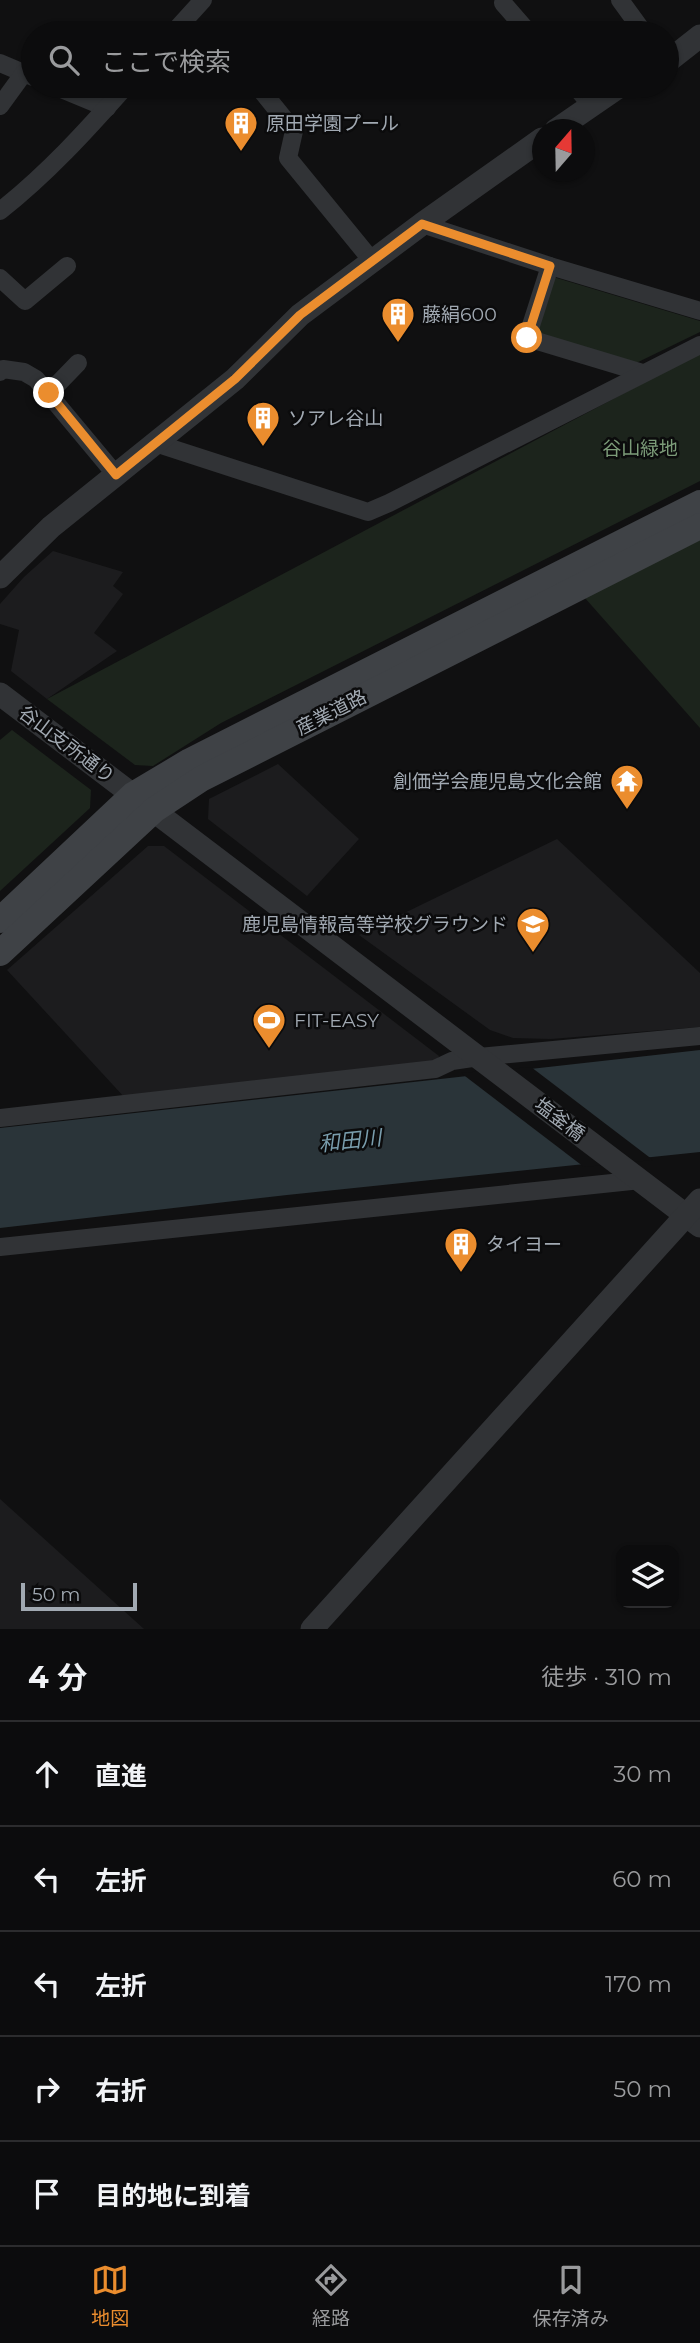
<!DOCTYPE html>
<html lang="ja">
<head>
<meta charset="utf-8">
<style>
  :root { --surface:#0c0c0d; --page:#151516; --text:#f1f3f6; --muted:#9a9b9d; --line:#2c2c2e; --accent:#eb8d2e }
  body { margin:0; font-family:Montserrat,"Noto Sans JP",sans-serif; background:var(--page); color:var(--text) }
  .controls { position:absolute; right:21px; bottom:21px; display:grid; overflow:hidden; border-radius:14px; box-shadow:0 2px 5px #0004 }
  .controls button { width:63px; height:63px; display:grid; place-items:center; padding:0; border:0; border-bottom:2px solid var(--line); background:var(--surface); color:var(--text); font:35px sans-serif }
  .compass { position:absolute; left:532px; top:119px; width:63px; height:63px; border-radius:50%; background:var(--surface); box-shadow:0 2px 5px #0004; rotate:20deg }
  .scale { position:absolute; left:21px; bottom:18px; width:116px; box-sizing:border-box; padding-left:7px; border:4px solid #a1a9b2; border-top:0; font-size:19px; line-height:24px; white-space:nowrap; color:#a1a9b2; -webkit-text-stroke:5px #0b0b0c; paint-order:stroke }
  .stop { position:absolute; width:21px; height:21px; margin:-16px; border:5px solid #eb8d2e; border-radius:50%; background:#fff }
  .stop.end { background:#eb8d2e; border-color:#fff; box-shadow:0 2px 7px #0008 }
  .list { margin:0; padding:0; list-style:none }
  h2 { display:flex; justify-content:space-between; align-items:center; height:91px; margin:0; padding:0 28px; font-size:30px }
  h2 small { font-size:23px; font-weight:400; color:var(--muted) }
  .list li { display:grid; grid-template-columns:46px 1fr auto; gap:21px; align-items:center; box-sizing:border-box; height:105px; padding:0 28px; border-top:2px solid var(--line) }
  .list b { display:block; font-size:26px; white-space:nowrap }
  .list em { font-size:23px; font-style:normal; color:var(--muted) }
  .icon { flex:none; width:38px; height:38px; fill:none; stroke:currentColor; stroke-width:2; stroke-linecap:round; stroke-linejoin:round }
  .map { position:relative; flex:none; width:700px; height:1629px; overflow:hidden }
  .search { position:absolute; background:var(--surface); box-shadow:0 2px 5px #0004; left:21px; right:21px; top:21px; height:77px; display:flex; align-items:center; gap:18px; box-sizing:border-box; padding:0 24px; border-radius:38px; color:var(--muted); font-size:26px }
  .sheet { height:616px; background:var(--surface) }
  nav { display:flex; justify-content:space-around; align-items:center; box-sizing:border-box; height:98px; border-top:2px solid var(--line); background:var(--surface); font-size:19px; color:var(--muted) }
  nav a { display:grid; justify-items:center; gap:4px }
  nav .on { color:var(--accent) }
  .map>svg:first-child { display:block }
</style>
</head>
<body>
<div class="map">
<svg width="700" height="1629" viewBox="0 0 700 1629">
  <rect width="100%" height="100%" fill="#101011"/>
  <g fill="#1c1c1e">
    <path d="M53,551L123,572L113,586L123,594L94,633L117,651L47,699L11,671L19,630L0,624V604L24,577Z"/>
    <path d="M278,764L359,839L307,896L208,819L209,799Z"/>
    <path d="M557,839L700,973V1027L551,1039L513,1038L490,1030L359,935Z"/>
    <path d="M148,846H164L439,1056L436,1062L125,1098L7,970Z"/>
    <path d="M0,1499L144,1629H0Z"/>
  </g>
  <g fill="#1c241c">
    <path d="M550,276L700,321V332L632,365L537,337Z"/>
    <path d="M700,353V481L221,723L153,766L135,765L47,699Z"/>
    <path d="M700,536V728L585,598Z"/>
    <path d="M12,730L91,790L90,808L0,891V740Z"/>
  </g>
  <path fill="#2a3439" d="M700,1050V1152L287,1195L0,1228V1128Z"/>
  <path fill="#101011" d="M531,1067L653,1160L584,1167L461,1073Z"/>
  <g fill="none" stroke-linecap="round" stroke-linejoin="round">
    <g stroke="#313336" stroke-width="18">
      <path d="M620,0L644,33"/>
      <path d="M503,3L529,33"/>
      <path d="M173,33L203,0"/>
      <path d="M0,63L33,77"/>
      <path d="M54,86L107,108"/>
      <path d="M575,86L591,105"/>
      <path d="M261,90L294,131L288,158L373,262"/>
      <path d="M0,106L24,73"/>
      <path d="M0,211C47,174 86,131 126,86"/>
      <path d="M422,224L550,266L700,311"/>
      <path d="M550,266L527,338L643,373"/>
      <path d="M0,278L25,301L67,266"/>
      <path d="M0,372L3,369L24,372L36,379L116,475"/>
      <path d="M49,393L78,363"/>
      <path d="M155,443L368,512L389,503L700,345"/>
      <path d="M0,1118L435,1069L452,1061L479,1057L700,1036"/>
      <path d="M0,1247L641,1180"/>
    </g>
    <g stroke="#313336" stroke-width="23">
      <path d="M667,62L700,36"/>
      <path d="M556,130L620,86"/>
      <path d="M0,577L51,527L235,379L300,315L422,224L542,139"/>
      <path d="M0,694L700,1226"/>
      <path d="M312,1629L700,1200"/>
    </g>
    <g stroke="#3f4246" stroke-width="26">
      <path d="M0,920L133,795L190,761L700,503"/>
      <path d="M0,953L154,810L201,779L700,526"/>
    </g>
  </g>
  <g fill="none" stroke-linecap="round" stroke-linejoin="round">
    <path stroke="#eb8d2e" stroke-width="9" d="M49,393L116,475L235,379L300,315L422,224L550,266L527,338"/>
  </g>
  <defs>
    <symbol id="building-pin" viewBox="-11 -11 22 30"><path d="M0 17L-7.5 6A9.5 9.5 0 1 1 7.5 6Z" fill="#eb8d2e" stroke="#0b0b0c"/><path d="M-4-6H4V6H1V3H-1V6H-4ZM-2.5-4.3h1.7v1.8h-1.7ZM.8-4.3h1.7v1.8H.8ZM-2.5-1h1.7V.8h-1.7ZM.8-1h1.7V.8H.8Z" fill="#fff"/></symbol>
    <symbol id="temple-pin" viewBox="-11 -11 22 30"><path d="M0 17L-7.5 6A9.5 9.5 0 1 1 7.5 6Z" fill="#eb8d2e" stroke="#0b0b0c"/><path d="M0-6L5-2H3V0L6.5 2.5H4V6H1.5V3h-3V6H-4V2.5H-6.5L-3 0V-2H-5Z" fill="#fff"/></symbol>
    <symbol id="school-pin" viewBox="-11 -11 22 30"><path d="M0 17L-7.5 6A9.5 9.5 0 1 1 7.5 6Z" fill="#eb8d2e" stroke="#0b0b0c"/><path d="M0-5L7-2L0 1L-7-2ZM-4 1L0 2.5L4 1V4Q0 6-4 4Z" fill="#fff"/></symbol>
    <symbol id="stadium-pin" viewBox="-11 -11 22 30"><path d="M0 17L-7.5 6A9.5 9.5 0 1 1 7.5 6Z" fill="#eb8d2e" stroke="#0b0b0c"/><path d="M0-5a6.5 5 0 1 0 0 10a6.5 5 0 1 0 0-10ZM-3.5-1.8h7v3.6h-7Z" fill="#fff"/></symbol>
  </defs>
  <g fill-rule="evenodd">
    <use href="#building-pin" x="222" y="104" width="38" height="52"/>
    <use href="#building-pin" x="379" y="295" width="38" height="52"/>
    <use href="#building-pin" x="244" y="399" width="38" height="52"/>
    <use href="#temple-pin" x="608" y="762" width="38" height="52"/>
    <use href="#school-pin" x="514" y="905" width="38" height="52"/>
    <use href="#stadium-pin" x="250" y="1001" width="38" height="52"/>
    <use href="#building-pin" x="442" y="1225" width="38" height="52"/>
  </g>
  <g text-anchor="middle" stroke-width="5" stroke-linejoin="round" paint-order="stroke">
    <g font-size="19" fill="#a1a9b2" stroke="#0b0b0c" text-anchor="start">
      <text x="266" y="130">原田学園プール</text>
      <text x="422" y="321">藤絹600</text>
      <text x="288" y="425">ソアレ谷山</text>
      <text x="602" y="788" text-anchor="end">創価学会鹿児島文化会館</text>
      <text x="508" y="931" text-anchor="end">鹿児島情報高等学校グラウンド</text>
      <text x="294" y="1027">FIT-EASY</text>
      <text x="486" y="1251">タイヨー</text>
    </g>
    <g font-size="19" fill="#7c9c79" stroke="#0b0b0c">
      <text x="640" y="455">谷山緑地</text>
    </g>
    <g font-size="19" fill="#a1a9b2" stroke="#0b0b0c">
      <text transform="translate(331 712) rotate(-27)" y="7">産業道路</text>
      <text transform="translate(67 744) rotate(37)" y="7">谷山支所通り</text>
      <text transform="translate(560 1119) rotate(37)" y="7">塩釜橋</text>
    </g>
    <g font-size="21" font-style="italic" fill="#799dad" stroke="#0b0b0c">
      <text transform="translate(350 1141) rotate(-6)" y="7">和田川</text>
    </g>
  </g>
</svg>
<div class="controls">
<button><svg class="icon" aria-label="layers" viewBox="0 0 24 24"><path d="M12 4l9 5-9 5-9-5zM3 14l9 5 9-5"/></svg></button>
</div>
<svg class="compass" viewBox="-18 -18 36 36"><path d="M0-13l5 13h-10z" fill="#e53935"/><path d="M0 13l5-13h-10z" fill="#9a9b9d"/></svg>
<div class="scale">50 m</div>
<div class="stop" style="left:527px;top:338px"></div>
<div class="stop end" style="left:49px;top:393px"></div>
<div class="search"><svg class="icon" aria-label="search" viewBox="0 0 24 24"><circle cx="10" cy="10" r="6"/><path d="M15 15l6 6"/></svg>ここで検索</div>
</div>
<section class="sheet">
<h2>4 分<small>徒歩 · 310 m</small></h2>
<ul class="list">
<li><svg class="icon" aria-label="ahead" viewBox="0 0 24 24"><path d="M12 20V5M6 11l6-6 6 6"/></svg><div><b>直進</b></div><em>30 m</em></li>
<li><svg class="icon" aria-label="left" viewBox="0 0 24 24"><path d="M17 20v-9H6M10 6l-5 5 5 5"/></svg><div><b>左折</b></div><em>60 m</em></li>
<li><svg class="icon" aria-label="left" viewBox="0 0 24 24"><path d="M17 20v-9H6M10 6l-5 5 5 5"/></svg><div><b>左折</b></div><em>170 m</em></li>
<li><svg class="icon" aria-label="right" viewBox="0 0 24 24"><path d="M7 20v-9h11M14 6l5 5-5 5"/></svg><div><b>右折</b></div><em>50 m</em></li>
<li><svg class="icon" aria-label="arrive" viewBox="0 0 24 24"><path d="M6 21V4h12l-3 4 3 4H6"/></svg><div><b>目的地に到着</b></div></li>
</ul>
</section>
<nav>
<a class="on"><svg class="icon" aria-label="map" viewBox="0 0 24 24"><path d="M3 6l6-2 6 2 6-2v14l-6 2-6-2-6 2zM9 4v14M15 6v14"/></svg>地図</a>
<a><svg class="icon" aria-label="directions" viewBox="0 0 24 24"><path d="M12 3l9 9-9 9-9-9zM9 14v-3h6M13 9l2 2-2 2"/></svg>経路</a>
<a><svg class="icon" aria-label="saved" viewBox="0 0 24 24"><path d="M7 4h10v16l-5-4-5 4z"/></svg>保存済み</a>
</nav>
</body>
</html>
